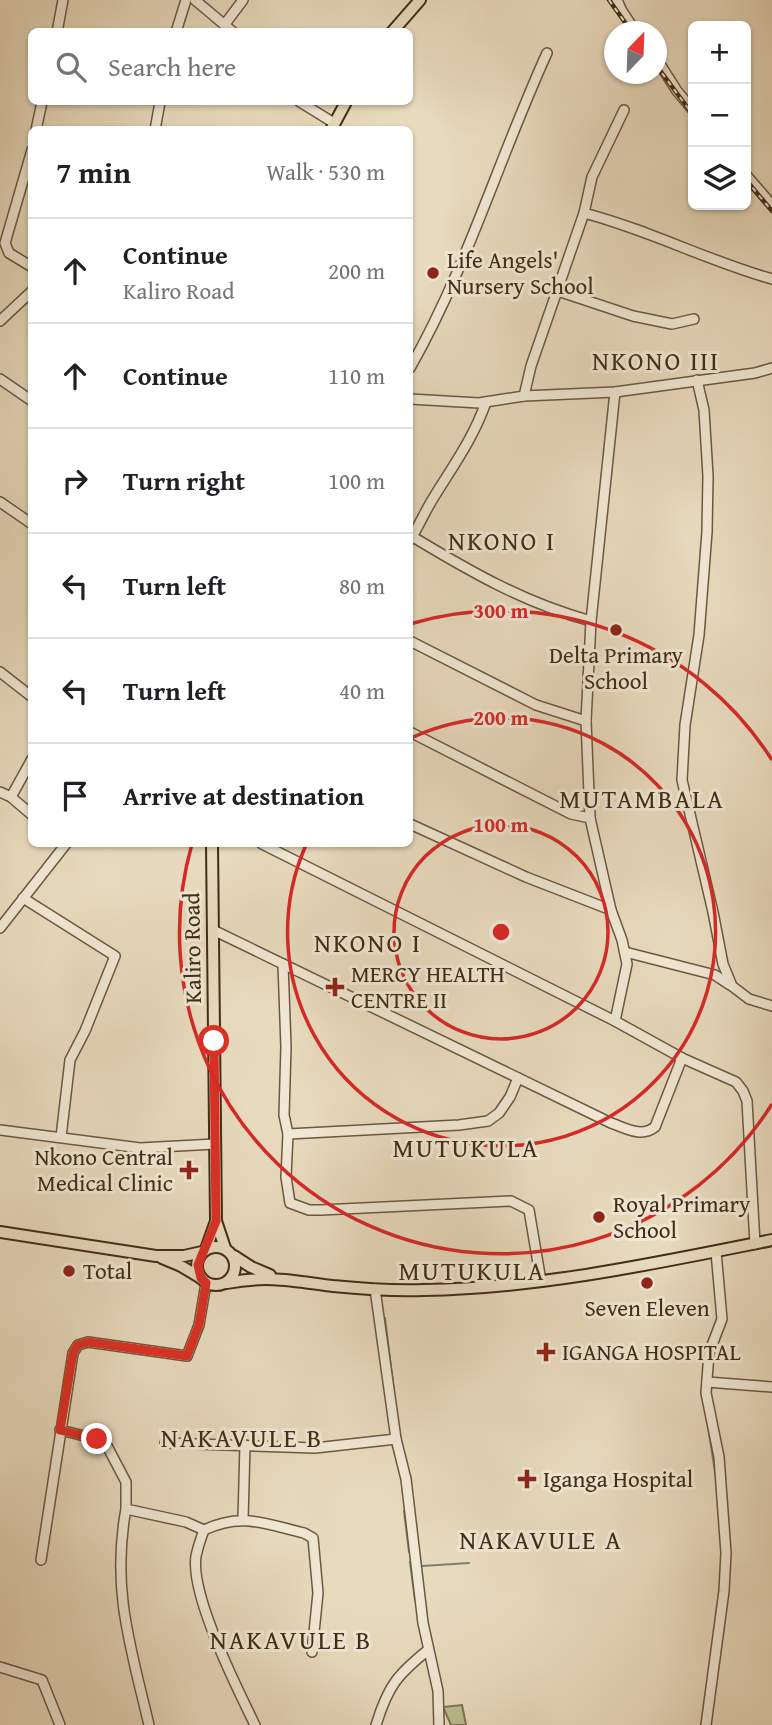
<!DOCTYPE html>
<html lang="en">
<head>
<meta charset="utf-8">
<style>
  :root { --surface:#fff; --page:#f2f2f2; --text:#202124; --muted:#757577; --line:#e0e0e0 }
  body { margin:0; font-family:"Gentium Book Plus",serif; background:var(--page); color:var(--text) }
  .controls { position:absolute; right:21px; top:21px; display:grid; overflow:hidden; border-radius:10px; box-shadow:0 2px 5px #0004 }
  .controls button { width:63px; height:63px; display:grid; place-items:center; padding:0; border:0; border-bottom:2px solid var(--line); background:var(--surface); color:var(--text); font:35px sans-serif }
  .compass { position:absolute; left:604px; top:21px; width:63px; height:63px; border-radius:50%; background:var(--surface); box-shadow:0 2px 5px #0004; rotate:23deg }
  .stop { position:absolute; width:21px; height:21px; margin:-16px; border:5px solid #d93025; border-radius:50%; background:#fff }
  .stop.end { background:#d93025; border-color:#fff; box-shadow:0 2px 7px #0008 }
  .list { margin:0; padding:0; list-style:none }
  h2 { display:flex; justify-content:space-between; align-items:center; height:91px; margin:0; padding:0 28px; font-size:30px }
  h2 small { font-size:23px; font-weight:400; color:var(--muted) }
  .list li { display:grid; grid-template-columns:46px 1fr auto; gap:21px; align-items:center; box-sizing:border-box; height:105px; padding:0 28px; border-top:2px solid var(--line) }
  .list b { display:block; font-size:26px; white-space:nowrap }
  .list p { margin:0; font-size:23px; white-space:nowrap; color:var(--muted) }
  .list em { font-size:23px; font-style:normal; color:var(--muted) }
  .icon { flex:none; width:38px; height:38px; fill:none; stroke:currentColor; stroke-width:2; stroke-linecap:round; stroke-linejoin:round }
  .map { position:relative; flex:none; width:772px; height:1725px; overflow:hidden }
  .search { position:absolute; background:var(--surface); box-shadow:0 2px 5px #0004; left:28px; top:28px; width:385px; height:77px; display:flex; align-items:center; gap:18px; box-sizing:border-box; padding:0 24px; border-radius:10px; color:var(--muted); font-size:26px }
  .panel { position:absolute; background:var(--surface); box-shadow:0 2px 5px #0004; left:28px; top:126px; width:385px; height:721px; border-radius:10px }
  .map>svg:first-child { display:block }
</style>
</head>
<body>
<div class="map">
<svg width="772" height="1725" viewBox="0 0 772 1725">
  <rect width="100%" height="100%" fill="#e8dabd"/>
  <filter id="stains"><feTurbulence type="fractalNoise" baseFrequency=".00286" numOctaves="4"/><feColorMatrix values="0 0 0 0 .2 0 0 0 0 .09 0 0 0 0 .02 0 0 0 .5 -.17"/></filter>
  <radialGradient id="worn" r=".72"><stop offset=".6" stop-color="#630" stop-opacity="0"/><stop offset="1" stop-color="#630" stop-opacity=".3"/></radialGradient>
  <path fill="#babe8e" stroke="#7e7552" stroke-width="2" d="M462,1705L466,1725H451L443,1707Z"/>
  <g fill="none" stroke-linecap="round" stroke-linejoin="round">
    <g stroke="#758177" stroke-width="2">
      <path d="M385,1318L395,1400"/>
      <path d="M705,1407L716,1478"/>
      <path d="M404,1511L409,1552"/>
      <path d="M410,1562L415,1600"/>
      <path d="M422,1566L469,1563"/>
    </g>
    <defs>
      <g id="minor">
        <path d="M195,0L233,32"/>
        <path d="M617,0L622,11L636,32"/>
        <path d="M225,24L243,0"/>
        <path d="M57,32L63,0"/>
        <path d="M176,32L186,0"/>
        <path d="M656,58L677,91L693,110"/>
        <path d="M300,102L334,123"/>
        <path d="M36,130L42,102"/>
        <path d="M155,130L160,102"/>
        <path d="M32,150L5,243L9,253L32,267"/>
        <path d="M746,175L772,205"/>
        <path d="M584,213C649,230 708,261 772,279"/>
        <path d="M558,291L633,316L672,324L694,319"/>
        <path d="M0,321L32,291"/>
        <path d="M410,368C467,268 499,158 547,53"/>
        <path d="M0,379L32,401"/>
        <path d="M697,380L704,410L708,476L707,532L699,635L685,725L682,780L713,912L723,964L732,986L749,999L772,1006"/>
        <path d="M615,392L591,621L586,721L590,818L611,910L622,940L627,964L615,1021"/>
        <path d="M524,396L531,366L584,213L592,177L624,110"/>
        <path d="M410,399L479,403L524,396L615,392L755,373L772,368"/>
        <path d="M0,502L32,524"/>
        <path d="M413,537C471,572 525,603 591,621"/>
        <path d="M410,540C419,526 425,511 434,497C453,466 474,437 486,402"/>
        <path d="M410,641L536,705L586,721"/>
        <path d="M0,672L32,697"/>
        <path d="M410,732L571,814L590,818"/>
        <path d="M0,792L11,797L32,815"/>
        <path d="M11,797L32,759"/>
        <path d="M410,824L526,877L611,910"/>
        <path d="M262,844L615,1021L682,1058L736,1082L743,1091L747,1101L755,1244"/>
        <path d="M23,898L115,956L85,1031L70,1060L61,1137"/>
        <path d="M0,928L66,844"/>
        <path d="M213,930L611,1123C626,1128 641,1138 655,1127L682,1058"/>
        <path d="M625,952L715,975L730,985"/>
        <path d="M283,964L286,1047L284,1115L288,1134L459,1125L488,1121L499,1113L510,1097L518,1078"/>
        <path d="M0,1130L140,1148L215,1144"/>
        <path d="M288,1134L286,1177L290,1203L309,1210H321L511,1201L529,1210L541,1281"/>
        <path d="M375,1289L396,1439L406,1479L423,1623L438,1691L439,1725"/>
        <path d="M707,1382L772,1387"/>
        <path d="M60,1430L97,1439L106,1444L126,1482V1509L186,1522L204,1530"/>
        <path d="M165,1443L315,1448L396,1439"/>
        <path d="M126,1509C111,1589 131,1648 149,1725"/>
        <path d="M243,1519L245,1445"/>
        <path d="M41,1560L73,1353L78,1345L88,1342L187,1356L199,1325L206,1283"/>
        <path d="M0,1667L42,1680L60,1725"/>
        <path d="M255,1725C237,1688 190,1595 196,1556C198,1547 201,1538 204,1530C242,1512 265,1524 304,1533L313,1538L318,1593L312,1652"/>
        <path d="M376,1725C388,1686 397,1675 428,1650"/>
        <path d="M706,1725L724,1591L726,1553L719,1457L706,1393L709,1353L722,1319L716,1252"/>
      </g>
      <g id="major">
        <path d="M392,32L420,0"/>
        <path d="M331,130L346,102"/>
        <path d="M212,844L216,1221L225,1248"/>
        <path d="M0,1232L156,1256H184L202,1252"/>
        <circle cx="216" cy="1266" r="19"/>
        <path d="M206,1249L216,1221"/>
        <path d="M234,1256L251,1267L270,1275"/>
        <path d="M162,1258L181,1266L201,1278"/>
        <path d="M227,1283C268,1275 293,1281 333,1286C363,1289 394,1291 424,1290C541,1288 657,1263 772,1240"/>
      </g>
    </defs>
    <use href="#minor" stroke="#6b5840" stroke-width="12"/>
    <use href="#major" stroke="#412c16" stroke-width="14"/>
    <use href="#minor" stroke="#f0e7d4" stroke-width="9"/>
    <use href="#major" stroke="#e8dabd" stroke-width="10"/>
    <defs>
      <g id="rail">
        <path d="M609,0L632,32"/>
        <path d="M656,65L693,115"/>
        <path d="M746,180L772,211"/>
      </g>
    </defs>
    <use href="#rail" stroke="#412c16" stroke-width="4.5"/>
    <use href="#rail" stroke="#f0e7d4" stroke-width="2" stroke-dasharray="5" stroke-linecap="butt"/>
  </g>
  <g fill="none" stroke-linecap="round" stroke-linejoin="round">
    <path stroke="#d93025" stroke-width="9" d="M97,1439L60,1430L73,1353L78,1345L88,1342L187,1356L199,1325L206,1283L201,1278L198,1265L216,1221L214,1041"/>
  </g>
  <g fill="none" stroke="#d62828" stroke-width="3.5">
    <circle cx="501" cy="932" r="107"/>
    <path d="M411 738A214 214 0 1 1 306 845"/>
    <path d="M772 1104A321 321 0 0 1 192 844M410 624A321 321 0 0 1 772 760"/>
  </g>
  <g fill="#8f2418" stroke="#f0e7d4" stroke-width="2.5">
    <circle cx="433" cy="273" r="7"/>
    <circle cx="616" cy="630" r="7"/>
    <path d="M331.5 976.5h7v7h7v7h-7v7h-7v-7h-7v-7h7z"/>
    <path d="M185.5 1159.5h7v7h7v7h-7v7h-7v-7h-7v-7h7z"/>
    <circle cx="599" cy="1217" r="7"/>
    <circle cx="69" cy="1271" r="7"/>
    <circle cx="647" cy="1283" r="7"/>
    <path d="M542.5 1341.5h7v7h7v7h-7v7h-7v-7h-7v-7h7z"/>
    <path d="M523.5 1468.5h7v7h7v7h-7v7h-7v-7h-7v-7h7z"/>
  </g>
  <g text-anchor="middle" stroke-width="6" stroke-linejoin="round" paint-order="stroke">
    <g font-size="23" fill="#412c16" stroke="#f0e7d4" text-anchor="start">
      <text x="447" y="268">Life Angels'<tspan x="447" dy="26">Nursery School</tspan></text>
      <text x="616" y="663" text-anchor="middle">Delta Primary<tspan x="616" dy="26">School</tspan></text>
      <text x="351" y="982">MERCY HEALTH<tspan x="351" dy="26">CENTRE II</tspan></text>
      <text x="173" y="1165" text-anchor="end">Nkono Central<tspan x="173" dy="26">Medical Clinic</tspan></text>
      <text x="613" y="1212">Royal Primary<tspan x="613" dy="26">School</tspan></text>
      <text x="83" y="1279">Total</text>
      <text x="647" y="1316" text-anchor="middle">Seven Eleven</text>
      <text x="562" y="1360">IGANGA HOSPITAL</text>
      <text x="543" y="1487">Iganga Hospital</text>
    </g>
    <g font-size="23" fill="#412c16" stroke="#f0e7d4">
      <text transform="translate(192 948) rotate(-91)" y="8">Kaliro Road</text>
    </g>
    <g font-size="26" letter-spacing="2" fill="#412c16" stroke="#f0e7d4">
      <text x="656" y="370">NKONO III</text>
      <text x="502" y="550">NKONO I</text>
      <text x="642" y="808">MUTAMBALA</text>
      <text x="368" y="952">NKONO I</text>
      <text x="466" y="1157">MUTUKULA</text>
      <text x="472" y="1280">MUTUKULA</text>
      <text x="242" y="1447">NAKAVULE B</text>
      <text x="541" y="1549">NAKAVULE A</text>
      <text x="291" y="1649">NAKAVULE B</text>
    </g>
  </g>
  <circle cx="501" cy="932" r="10" fill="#d62828" stroke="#f0e7d4" stroke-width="3.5"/>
  <g font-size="21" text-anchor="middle" font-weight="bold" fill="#d62828" stroke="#f0e7d4" stroke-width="6" stroke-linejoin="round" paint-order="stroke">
    <text x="501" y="618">300 m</text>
    <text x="501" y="725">200 m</text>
    <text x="501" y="832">100 m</text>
  </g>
  <rect width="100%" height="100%" filter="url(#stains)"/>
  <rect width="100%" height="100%" fill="url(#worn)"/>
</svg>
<div class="controls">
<button>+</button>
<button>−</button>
<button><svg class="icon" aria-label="layers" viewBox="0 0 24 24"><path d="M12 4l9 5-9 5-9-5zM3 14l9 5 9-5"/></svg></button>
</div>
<svg class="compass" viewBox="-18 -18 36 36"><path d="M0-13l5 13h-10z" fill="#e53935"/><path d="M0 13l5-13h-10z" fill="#757577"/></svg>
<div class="stop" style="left:214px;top:1041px"></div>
<div class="stop end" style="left:97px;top:1439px"></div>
<div class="search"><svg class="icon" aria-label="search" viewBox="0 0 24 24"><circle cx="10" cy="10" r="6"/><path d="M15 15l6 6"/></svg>Search here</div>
<section class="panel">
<h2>7 min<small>Walk · 530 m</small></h2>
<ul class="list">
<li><svg class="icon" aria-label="ahead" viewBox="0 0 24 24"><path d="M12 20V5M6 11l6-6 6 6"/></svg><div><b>Continue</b><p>Kaliro Road</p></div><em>200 m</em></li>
<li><svg class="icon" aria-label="ahead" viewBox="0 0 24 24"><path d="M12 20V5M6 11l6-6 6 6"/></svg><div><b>Continue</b></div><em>110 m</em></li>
<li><svg class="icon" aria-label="right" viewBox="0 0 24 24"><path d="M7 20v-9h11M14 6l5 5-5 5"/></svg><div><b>Turn right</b></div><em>100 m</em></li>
<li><svg class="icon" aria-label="left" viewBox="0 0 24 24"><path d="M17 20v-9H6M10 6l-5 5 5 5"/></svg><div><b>Turn left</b></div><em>80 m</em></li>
<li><svg class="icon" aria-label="left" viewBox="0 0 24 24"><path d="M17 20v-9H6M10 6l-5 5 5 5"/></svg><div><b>Turn left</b></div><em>40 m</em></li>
<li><svg class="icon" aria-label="arrive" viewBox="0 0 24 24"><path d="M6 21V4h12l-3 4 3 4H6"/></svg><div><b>Arrive at destination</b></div></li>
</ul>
</section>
</div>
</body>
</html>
